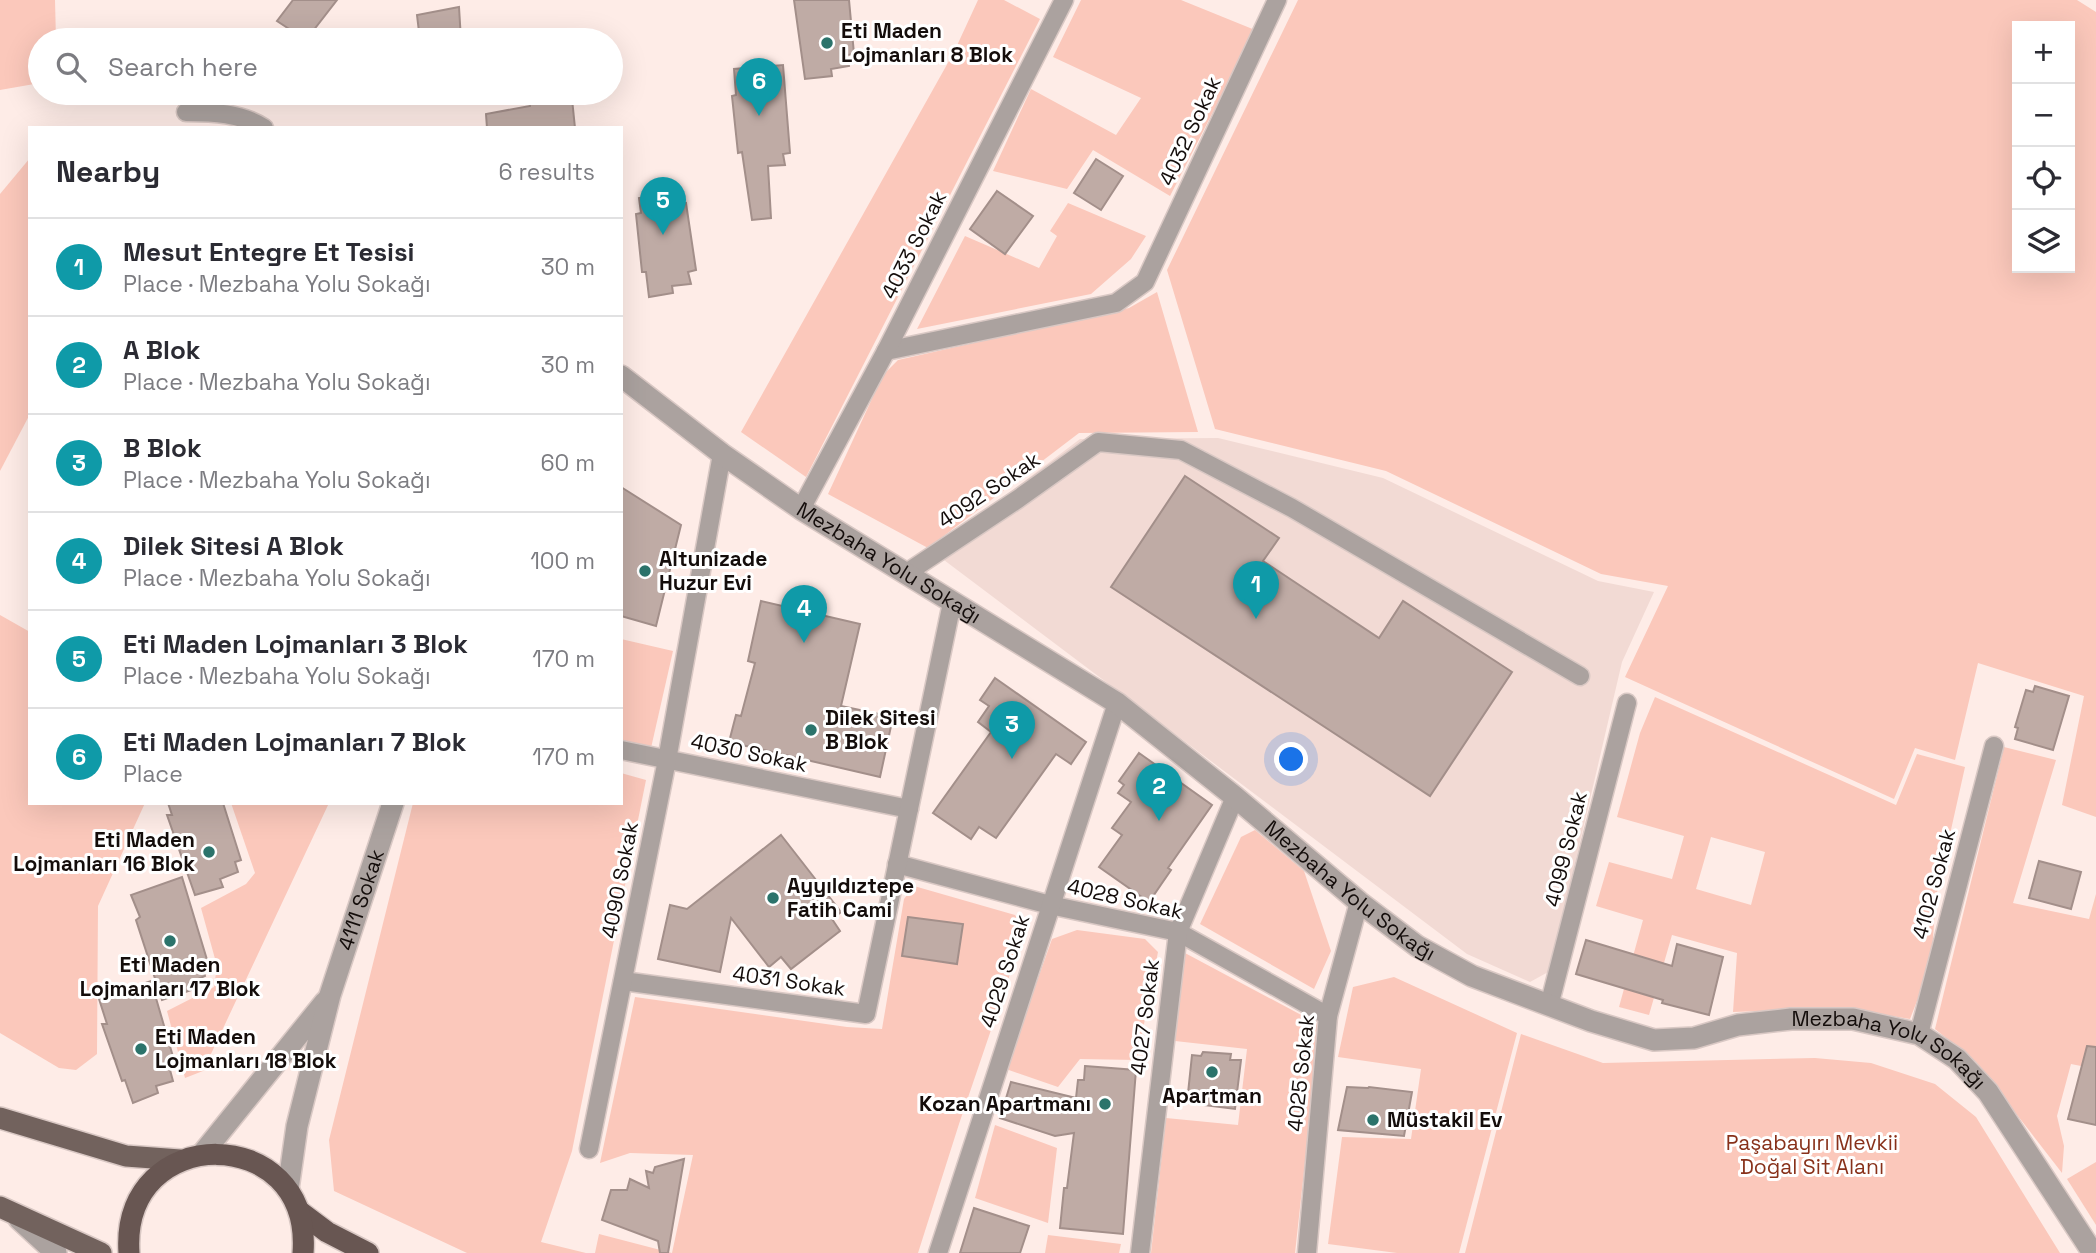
<!DOCTYPE html>
<html lang="en">
<head>
<meta charset="utf-8">
<style>
  :root { --surface:#fff; --page:#f7f7f7; --text:#2b2b33; --muted:#7c7c81; --line:#e1e1e2; --accent:#2b736b }
  body { margin:0; font-family:"Space Grotesk",sans-serif; background:var(--page); color:var(--text) }
  .controls { position:absolute; right:21px; top:21px; display:grid; overflow:hidden; border-radius:0px; box-shadow:0 7px 28px #0002 }
  .controls button { width:63px; height:63px; display:grid; place-items:center; padding:0; border:0; border-bottom:2px solid var(--line); background:var(--surface); color:var(--text); font:35px sans-serif }
  .you { position:absolute; left:1292px; top:760px; width:24px; height:24px; margin:-18px; border:5px solid #fff; border-radius:50%; background:#1a73e8; box-shadow:0 0 0 10px #1a73e833 }
  .badge { display:grid; place-items:center; width:46px; height:46px; border-radius:50%; background:var(--accent); color:#fff; font-size:23px; font-weight:700 }
  .pin { position:absolute; translate:-50% -58px; filter:drop-shadow(0 2px 4px #0008) }
  .pin::after { content:''; position:absolute; top:37px; width:24px; height:21px; background:inherit; clip-path:polygon(0 0,100% 0,50% 100%) }
  .list { margin:0; padding:0; list-style:none }
  h2 { display:flex; justify-content:space-between; align-items:center; height:91px; margin:0; padding:0 28px; font-size:30px }
  h2 small { font-size:23px; font-weight:400; color:var(--muted) }
  .list li { display:grid; grid-template-columns:46px 1fr auto; gap:21px; align-items:center; box-sizing:border-box; height:98px; padding:0 28px; border-top:2px solid var(--line) }
  .list b { display:block; font-size:26px; white-space:nowrap }
  .list p { margin:0; font-size:23px; white-space:nowrap; color:var(--muted) }
  .list em { font-size:23px; font-style:normal; color:var(--muted) }
  .icon { flex:none; width:38px; height:38px; fill:none; stroke:currentColor; stroke-width:2; stroke-linecap:round; stroke-linejoin:round }
  .map { position:relative; flex:none; width:2096px; height:1253px; overflow:hidden }
  .search { position:absolute; background:var(--surface); box-shadow:0 7px 28px #0002; left:28px; top:28px; width:595px; height:77px; display:flex; align-items:center; gap:18px; box-sizing:border-box; padding:0 24px; border-radius:38px; color:var(--muted); font-size:26px }
  .panel { position:absolute; background:var(--surface); box-shadow:0 7px 28px #0002; left:28px; top:126px; width:595px; height:679px; border-radius:0px }
  .map>svg:first-child { display:block }
</style>
</head>
<body>
<div class="map">
<svg width="2096" height="1253" viewBox="0 0 2096 1253">
  <rect width="100%" height="100%" fill="#feece7"/>
  <path fill="#f2dad4" d="M1218,438L1383,478L1598,581L1654,592L1622,662L1550,971L1530,982L1467,954L932,551L1080,439Z"/>
  <g fill="#fbc8bb" fill-rule="evenodd">
    <path d="M0,0H55L56,40H40V83L0,90Z"/>
    <path d="M978,0H1004L1040,19L806,477L741,432L954,52Z"/>
    <path d="M1081,0H1181L1255,30L1170,196L1093,150L1067,189L993,171L1031,89L1116,135L1141,98L1053,57Z"/>
    <path d="M1298,0H2077L2096,12V817L2062,805L2084,696L1978,663L1955,760L1915,748L1894,799L1625,677L1668,586L1601,574L1386,471L1215,429L1167,270ZM2017,26H2070V268H2017Z"/>
    <path d="M30,158V414L0,471V194Z"/>
    <path d="M1068,203L1146,236L1131,259L1091,294L917,329L965,236L1039,268L1057,236L1050,231Z"/>
    <path d="M1157,292L1198,432L1079,433L928,548L828,494L883,375L898,360L1129,308Z"/>
    <path d="M0,615L30,632V803H145L98,906L97,1054L76,1070L59,1068L0,1033Z"/>
    <path d="M621,639L673,651L651,748L621,741Z"/>
    <path d="M1655,697L1896,805L1917,754L1965,767L1936,897L1931,965L1910,1019L1843,1008L1733,1012L1737,953L1672,935L1649,1015L1619,1007L1643,920L1596,906L1609,862L1672,879L1684,836L1617,817L1640,733ZM1711,837L1765,852L1751,905L1696,889Z"/>
    <path d="M2004,747L2056,760L2013,903L2089,919L2096,894V1069L2071,1064L2057,1116L2064,1146L2062,1173L1976,1062L1935,1029Z"/>
    <path d="M621,773L646,780L572,1151L541,1242L586,1253H467L334,1191L329,1140L413,803H621Z"/>
    <path d="M231,803H329L203,1071L185,1078L167,1011L214,987L217,966L201,908L246,884L255,873Z"/>
    <path d="M1255,830L1304,871L1331,951L1314,989L1200,924L1241,837Z"/>
    <path d="M914,886L1015,915L1025,930L959,1124L918,1253H595L599,1234L672,1253L693,1155L630,1153L600,1163L635,997L847,1027L882,1029L904,899Z"/>
    <path d="M1077,930L1145,939L1158,952L1137,1060L1080,1059L1058,1087L1006,1069L1052,939Z"/>
    <path d="M1185,953L1320,1025L1295,1253H1151L1166,1118L1238,1125L1247,1049L1175,1041Z"/>
    <path d="M1394,977L1517,1033L1459,1253H1397L1328,1244L1342,1137L1411,1139L1421,1069L1338,1057L1353,987Z"/>
    <path d="M1521,1034L1603,1063L1815,1058L1871,1063L1935,1084L1976,1117L2060,1253H1465Z"/>
    <path d="M995,1125L1057,1148L1048,1223L975,1198Z"/>
    <path d="M2096,1162V1225L2067,1179Z"/>
    <path d="M1048,1235L1121,1244L1119,1253H1045Z"/>
  </g>
  <g fill="#bfaba5" stroke="#a38f8a" stroke-width="2">
    <path d="M293,0H337L306,40L277,21Z"/>
    <path d="M794,0H849L854,54L847,55L849,66L831,69L832,76L805,79Z"/>
    <path d="M459,7L461,40H420L417,15Z"/>
    <path d="M783,65L790,153L783,154L785,165L768,166L771,218L752,220L742,152L738,153L732,96L736,95L734,69Z"/>
    <path d="M553,93L554,102L572,99L575,128H487L486,114L530,106L529,97Z"/>
    <path d="M1096,159L1123,176L1101,210L1074,193Z"/>
    <path d="M681,191L682,204L686,203L696,270L688,272L691,284L672,286L673,293L649,297L646,272H642L636,214L641,213L639,198Z"/>
    <path d="M997,191L1033,216L1005,254L970,229Z"/>
    <path d="M1185,476L1279,538L1263,561L1379,638L1403,601L1512,672L1430,796L1111,587Z"/>
    <path d="M621,487L681,525L656,626L621,616Z"/>
    <path d="M761,601L860,624L841,706L893,717L880,777L729,742L736,715L741,716L755,663L748,661Z"/>
    <path d="M995,678L1086,742L1071,764L1056,754L996,838L979,827L971,839L933,813L991,732L978,722L989,706L980,700Z"/>
    <path d="M2035,686L2069,696L2053,750L2015,739L2018,728L2015,727L2026,690L2033,692Z"/>
    <path d="M1139,753L1212,805L1168,868L1171,870L1149,902L1099,867L1122,835L1112,828L1131,802L1118,793L1124,785L1119,781Z"/>
    <path d="M168,803H223L241,860L235,862L238,872L220,879L223,887L195,895L167,815H172Z"/>
    <path d="M781,835L841,912L832,919L840,931L791,969L781,957L769,967L731,918L720,972L658,959L670,905L687,909Z"/>
    <path d="M2039,861L2081,872L2071,909L2029,898Z"/>
    <path d="M182,877L208,963L202,966L205,976L189,983L191,990L162,1000L136,920L140,917L131,895Z"/>
    <path d="M908,917L963,924L957,964L902,956Z"/>
    <path d="M1586,940L1672,966L1677,944L1723,957L1709,1015L1662,1003L1663,1000L1576,974Z"/>
    <path d="M151,981L176,1067L170,1070L173,1081L156,1086L158,1093L133,1103L125,1080L122,1081L102,1024H107L99,999Z"/>
    <path d="M2087,1046L2096,1047V1125L2068,1119Z"/>
    <path d="M1203,1052L1231,1054L1230,1060H1241L1235,1109L1187,1103L1192,1055L1201,1056Z"/>
    <path d="M1085,1066L1136,1070L1123,1234L1060,1228L1064,1188H1067L1074,1133L1055,1136L1000,1118L1011,1082L1076,1098L1078,1080H1084Z"/>
    <path d="M1347,1087L1368,1088L1369,1087L1412,1092L1404,1136L1338,1130Z"/>
    <path d="M684,1159L668,1253H660L658,1241L602,1220L611,1190H627L630,1179L649,1188L646,1171L653,1173L655,1167Z"/>
    <path d="M974,1208L1029,1226L1020,1253H960Z"/>
  </g>
  <g fill="none" stroke-linecap="round" stroke-linejoin="round">
    <defs>
      <g id="service">
        <path d="M186,112C213,112 241,113 264,128"/>
        <path d="M886,351L1116,303L1145,282L1277,0"/>
        <path d="M801,509L886,351L1064,0"/>
        <path d="M905,574L1018,499L1098,442L1181,450L1292,508L1580,676"/>
        <path d="M621,750L909,809"/>
        <path d="M897,864L1050,905L1178,932L1328,1016"/>
        <path d="M623,981L866,1014L952,603"/>
        <path d="M1549,1006L1627,703"/>
        <path d="M1919,1034L1994,746"/>
        <path d="M589,1149L667,760L722,454"/>
        <path d="M938,1253L1117,703"/>
        <path d="M1140,1253L1178,932L1235,797"/>
        <path d="M1307,1253L1328,1016L1359,902"/>
      </g>
      <g id="minor">
        <path id="s1" d="M621,376L722,454L801,509L1117,703L1235,797L1359,902L1417,946L1472,976L1591,1021L1654,1040L1694,1038L1738,1025L1791,1019H1853L1919,1034L1957,1059L1988,1092L2093,1253"/>
        <path d="M203,1153L325,1002"/>
        <path id="s2" d="M288,1189L297,1126L330,995L393,803"/>
      </g>
      <path id="tertiary" d="M19,1219L56,1253"/>
      <g id="primary">
        <path d="M0,1118L126,1156L180,1160"/>
        <path d="M0,1207L101,1253"/>
      </g>
      <g id="trunk">
        <path d="M299,1211L327,1232L368,1253"/>
        <path d="M129,1253C120,1121 313,1122 303,1253"/>
      </g>
    </defs>
    <use href="#service" stroke="#d9c8c4" stroke-width="21"/>
    <use href="#minor" stroke="#d9c8c4" stroke-width="24"/>
    <use href="#tertiary" stroke="#d9c8c4" stroke-width="24"/>
    <use href="#primary" stroke="#d9c8c4" stroke-width="24"/>
    <use href="#trunk" stroke="#d9c8c4" stroke-width="24"/>
    <use href="#service" stroke="#aba29f" stroke-width="18"/>
    <use href="#minor" stroke="#aba29f" stroke-width="21"/>
    <use href="#tertiary" stroke="#aba29f" stroke-width="21"/>
    <use href="#primary" stroke="#72625d" stroke-width="21"/>
    <use href="#trunk" stroke="#685652" stroke-width="21"/>
  </g>
  <g fill="#2b736b" stroke="#fff" stroke-width="2.5">
    <circle cx="827" cy="43" r="7"/>
    <circle cx="645" cy="571" r="7"/>
    <circle cx="811" cy="730" r="7"/>
    <circle cx="209" cy="852" r="7"/>
    <circle cx="773" cy="898" r="7"/>
    <circle cx="170" cy="941" r="7"/>
    <circle cx="141" cy="1049" r="7"/>
    <circle cx="1212" cy="1072" r="7"/>
    <circle cx="1105" cy="1104" r="7"/>
    <circle cx="1373" cy="1120" r="7"/>
  </g>
  <g text-anchor="middle" stroke-width="6" stroke-linejoin="round" paint-order="stroke">
    <g font-size="21" font-weight="bold" fill="#140d0b" stroke="#fff" text-anchor="start">
      <text x="841" y="38">Eti Maden<tspan x="841" dy="24">Lojmanları 8 Blok</tspan></text>
      <text x="659" y="566">Altunizade<tspan x="659" dy="24">Huzur Evi</tspan></text>
      <text x="825" y="725">Dilek Sitesi<tspan x="825" dy="24">B Blok</tspan></text>
      <text x="195" y="847" text-anchor="end">Eti Maden<tspan x="195" dy="24">Lojmanları 16 Blok</tspan></text>
      <text x="787" y="893">Ayyıldıztepe<tspan x="787" dy="24">Fatih Cami</tspan></text>
      <text x="170" y="972" text-anchor="middle">Eti Maden<tspan x="170" dy="24">Lojmanları 17 Blok</tspan></text>
      <text x="155" y="1044">Eti Maden<tspan x="155" dy="24">Lojmanları 18 Blok</tspan></text>
      <text x="1212" y="1103" text-anchor="middle">Apartman</text>
      <text x="1091" y="1111" text-anchor="end">Kozan Apartmanı</text>
      <text x="1387" y="1127">Müstakil Ev</text>
    </g>
    <g font-size="21" fill="#140d0b" stroke="#fff">
      <text transform="translate(1190 131) rotate(-65)" y="7">4032 Sokak</text>
      <text transform="translate(914 245) rotate(-63)" y="7">4033 Sokak</text>
      <text transform="translate(989 490) rotate(-34)" y="7">4092 Sokak</text>
      <text dy="7" stroke="none"><textPath href="#s1" startOffset="327">Mezbaha Yolu Sokağı</textPath></text>
      <text transform="translate(749 753) rotate(12)" y="7">4030 Sokak</text>
      <text transform="translate(1566 849) rotate(-76)" y="7">4099 Sokak</text>
      <text transform="translate(620 880) rotate(-79)" y="7">4090 Sokak</text>
      <text transform="translate(1934 884) rotate(-75)" y="7">4102 Sokak</text>
      <text dy="7" stroke="none"><textPath href="#s1" startOffset="894">Mezbaha Yolu Sokağı</textPath></text>
      <text dy="7" stroke="none"><textPath href="#s2" startOffset="299">4111 Sokak</textPath></text>
      <text transform="translate(1125 899) rotate(13)" y="7">4028 Sokak</text>
      <text transform="translate(1005 971) rotate(-72)" y="7">4029 Sokak</text>
      <text transform="translate(789 981) rotate(8)" y="7">4031 Sokak</text>
      <text transform="translate(1145 1017) rotate(-83)" y="7">4027 Sokak</text>
      <text dy="7" stroke="none"><textPath href="#s1" startOffset="1482">Mezbaha Yolu Sokağı</textPath></text>
      <text transform="translate(1301 1073) rotate(-84)" y="7">4025 Sokak</text>
    </g>
    <g font-size="21" fill="#88311a" stroke="#fff">
      <text x="1812" y="1150">Paşabayırı Mevkii<tspan x="1812" dy="24">Doğal Sit Alanı</tspan></text>
    </g>
  </g>
</svg>
<div class="controls">
<button>+</button>
<button>−</button>
<button><svg class="icon" aria-label="locate" viewBox="0 0 24 24"><circle cx="12" cy="12" r="6"/><path d="M12 2v4M12 18v4M2 12h4M18 12h4"/></svg></button>
<button><svg class="icon" aria-label="layers" viewBox="0 0 24 24"><path d="M12 4l9 5-9 5-9-5zM3 14l9 5 9-5"/></svg></button>
</div>
<div class="you"></div>
<div class="pin badge" style="left:1256px;top:619px;background:#0f9aa8">1</div>
<div class="pin badge" style="left:1159px;top:821px;background:#0f9aa8">2</div>
<div class="pin badge" style="left:1012px;top:759px;background:#0f9aa8">3</div>
<div class="pin badge" style="left:804px;top:643px;background:#0f9aa8">4</div>
<div class="pin badge" style="left:663px;top:235px;background:#0f9aa8">5</div>
<div class="pin badge" style="left:759px;top:116px;background:#0f9aa8">6</div>
<div class="search"><svg class="icon" aria-label="search" viewBox="0 0 24 24"><circle cx="10" cy="10" r="6"/><path d="M15 15l6 6"/></svg>Search here</div>
<section class="panel">
<h2>Nearby<small>6 results</small></h2>
<ul class="list">
<li><span class="badge" style="background:#0f9aa8">1</span><div><b>Mesut Entegre Et Tesisi</b><p>Place · Mezbaha Yolu Sokağı</p></div><em>30 m</em></li>
<li><span class="badge" style="background:#0f9aa8">2</span><div><b>A Blok</b><p>Place · Mezbaha Yolu Sokağı</p></div><em>30 m</em></li>
<li><span class="badge" style="background:#0f9aa8">3</span><div><b>B Blok</b><p>Place · Mezbaha Yolu Sokağı</p></div><em>60 m</em></li>
<li><span class="badge" style="background:#0f9aa8">4</span><div><b>Dilek Sitesi A Blok</b><p>Place · Mezbaha Yolu Sokağı</p></div><em>100 m</em></li>
<li><span class="badge" style="background:#0f9aa8">5</span><div><b>Eti Maden Lojmanları 3 Blok</b><p>Place · Mezbaha Yolu Sokağı</p></div><em>170 m</em></li>
<li><span class="badge" style="background:#0f9aa8">6</span><div><b>Eti Maden Lojmanları 7 Blok</b><p>Place</p></div><em>170 m</em></li>
</ul>
</section>
</div>
</body>
</html>
